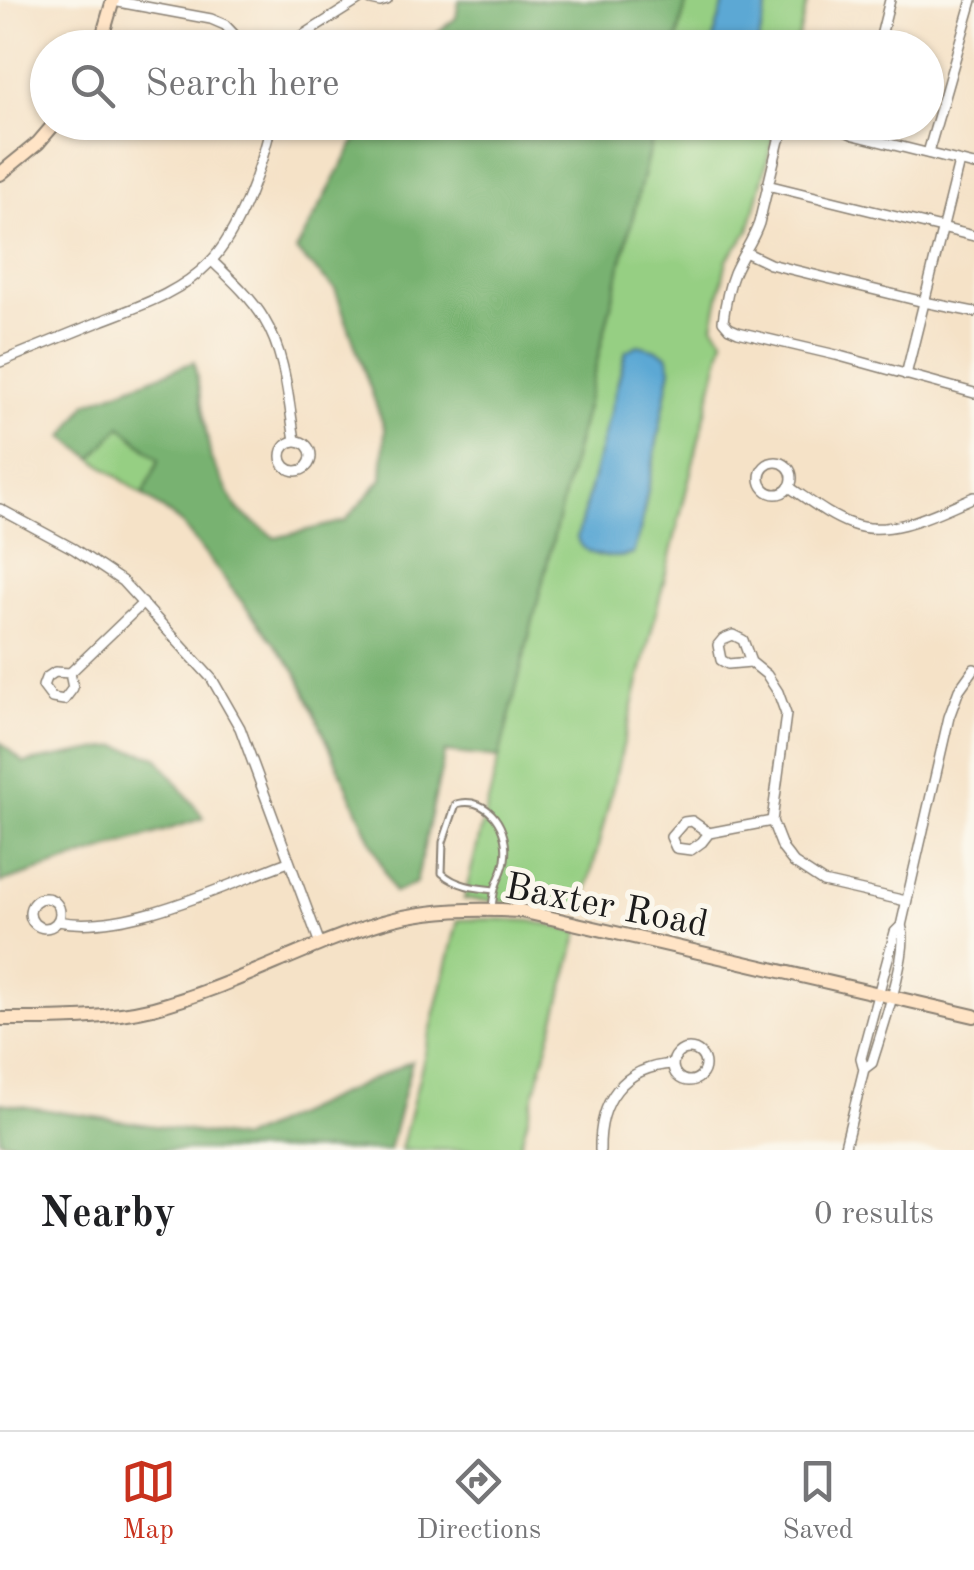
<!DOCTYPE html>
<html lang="en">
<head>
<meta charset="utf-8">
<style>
  :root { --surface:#fff; --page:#f2f2f2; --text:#202124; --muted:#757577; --line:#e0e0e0; --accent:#c8321e }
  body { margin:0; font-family:"Old Standard TT",serif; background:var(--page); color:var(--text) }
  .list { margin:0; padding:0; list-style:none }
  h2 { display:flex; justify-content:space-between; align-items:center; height:130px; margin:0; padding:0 40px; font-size:42px }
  h2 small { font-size:32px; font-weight:400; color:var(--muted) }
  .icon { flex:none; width:55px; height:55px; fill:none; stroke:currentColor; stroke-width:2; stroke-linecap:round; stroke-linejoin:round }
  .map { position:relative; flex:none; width:974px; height:1150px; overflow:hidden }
  .search { position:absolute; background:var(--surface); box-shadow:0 2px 8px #0004; left:30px; right:30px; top:30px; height:110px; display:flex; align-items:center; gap:25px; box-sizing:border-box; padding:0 35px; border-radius:55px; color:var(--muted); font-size:38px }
  .sheet { height:280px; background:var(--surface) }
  nav { display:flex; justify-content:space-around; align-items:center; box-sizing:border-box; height:140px; border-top:2px solid var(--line); background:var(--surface); font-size:28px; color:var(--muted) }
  nav a { display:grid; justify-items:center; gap:5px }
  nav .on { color:var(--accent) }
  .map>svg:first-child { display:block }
</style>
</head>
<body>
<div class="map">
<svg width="974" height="1150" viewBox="0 0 974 1150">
  <rect width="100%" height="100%" fill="#fbf7ec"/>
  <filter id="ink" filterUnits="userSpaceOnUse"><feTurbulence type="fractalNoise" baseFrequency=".01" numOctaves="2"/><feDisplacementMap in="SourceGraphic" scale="20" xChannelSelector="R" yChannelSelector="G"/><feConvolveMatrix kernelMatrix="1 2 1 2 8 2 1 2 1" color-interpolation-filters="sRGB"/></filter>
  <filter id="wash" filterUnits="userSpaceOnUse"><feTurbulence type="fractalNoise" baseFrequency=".0048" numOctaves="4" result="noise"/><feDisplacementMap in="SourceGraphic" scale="40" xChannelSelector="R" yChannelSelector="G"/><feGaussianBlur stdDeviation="2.25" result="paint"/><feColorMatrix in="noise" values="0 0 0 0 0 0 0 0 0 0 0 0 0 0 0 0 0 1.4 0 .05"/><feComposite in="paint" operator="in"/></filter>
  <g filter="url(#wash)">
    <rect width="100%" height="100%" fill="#f5e2c7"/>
    <g fill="#96cf83" stroke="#597650" stroke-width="2.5" fill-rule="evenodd">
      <path d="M687,0H725L711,47L675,48Z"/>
      <path d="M769,0H808L796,47L757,48Z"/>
      <path d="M656,123H777L749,231L727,259L713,325L724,339L582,911L523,903L464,899ZM626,351L671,368L640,531L633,554L578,538Z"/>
      <path d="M121,426L159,460L143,495L92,458Z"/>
      <path d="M492,919L531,921L579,932L519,1150H401L458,920Z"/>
    </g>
    <g fill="#78b271" stroke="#4a6746" stroke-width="2.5">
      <path d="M459,0H687L675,47H418L456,18Z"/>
      <path d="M365,123H656L499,758L445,752L416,883L394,893L297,673L181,523L143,495L159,460L121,426L92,458L64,437L87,403L194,362L211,459L238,510L275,538L345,521L382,479L385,430L335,289L296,251Z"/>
      <path d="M0,742L24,763L118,746L157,757L204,818L0,883Z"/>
      <path d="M412,1061L389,1150H43L0,1140V1103L242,1139Z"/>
    </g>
    <g fill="#5ca8d4" stroke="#3c6278" stroke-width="2.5">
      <path d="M725,0H769L757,47H711Z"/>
      <path d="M638,345L657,350L667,355L671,368L640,531L633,554C615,560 584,558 577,538L626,351Z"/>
    </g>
  </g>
  <g filter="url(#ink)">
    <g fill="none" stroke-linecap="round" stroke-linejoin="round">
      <defs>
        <path id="lane" d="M492,907C493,899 494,890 497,883C500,875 504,868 505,860C510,830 489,795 456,804L443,842L442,873C456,886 476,888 495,890"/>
        <g id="street">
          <path d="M371,0L380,2L387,0"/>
          <path d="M113,1L211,19L225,25L247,48"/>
          <path d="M283,48L359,0"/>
          <path d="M878,48L890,0"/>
          <path d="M792,122L779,140L759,223C753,241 741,256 734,273C728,288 725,305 723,321L729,328L738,332L836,355L974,393"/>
          <path d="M799,122L808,126L819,122"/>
          <path d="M825,122L854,135L974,165"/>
          <path d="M928,153L972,0"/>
          <path d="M767,185L974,236"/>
          <path d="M745,252L770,264L924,302L974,312"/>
          <path d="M212,261C231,279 251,297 264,319C286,355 288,400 295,440"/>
          <path d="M0,362C34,348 67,335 101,321C139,306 180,293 209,263C238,235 264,162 271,122"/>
          <path d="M906,375L959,162"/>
          <circle cx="296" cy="456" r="15"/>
          <circle cx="776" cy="478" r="16"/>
          <path d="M789,487C809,500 829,516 851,524C890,539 938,512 974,497"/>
          <path d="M0,509L74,549L122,581L212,679L240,728L320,944"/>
          <path d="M751,662L728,664L721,660L718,645L723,639L733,635L743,640L751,662L767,675L778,692L786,714L772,821L783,849L794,863L823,882L906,901"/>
          <path d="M55,672L70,673L73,688L64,700L52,698L43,686L46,678Z"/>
          <path d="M70,673L143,603"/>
          <path d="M709,833L702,842L691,850L676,848L671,837L684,822L692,821L709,833L772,821"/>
          <circle cx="45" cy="913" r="15"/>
          <path d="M58,921C124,935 226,885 288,862"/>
          <circle cx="689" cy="1065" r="16"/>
          <path d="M864,1069L872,1063C880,1036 911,948 901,926"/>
          <path d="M600,1150C599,1102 622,1067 673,1064"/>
          <path d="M844,1150L864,1069L861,1058L895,932L901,926L949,717L959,690L974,669"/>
        </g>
        <g id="secondary">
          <path d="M99,48L113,0"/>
          <path d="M0,174L38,143L56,122"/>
          <path d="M0,1019C51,1019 103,1020 153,1008C233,987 305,945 383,922C427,909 475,908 521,911L974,1016"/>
        </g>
      </defs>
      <use href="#lane" stroke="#887f72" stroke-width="9"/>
      <use href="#street" stroke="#887f72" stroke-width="12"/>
      <use href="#secondary" stroke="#887f72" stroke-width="16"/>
      <use href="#lane" stroke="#fff" stroke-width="5"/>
      <use href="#street" stroke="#fff" stroke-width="9"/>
      <use href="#secondary" stroke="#ffe4c6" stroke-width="12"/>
    </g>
  </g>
  <g text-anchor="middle" stroke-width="10" stroke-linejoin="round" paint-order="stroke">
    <g font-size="38" fill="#1c1c1c" stroke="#fbf7ec">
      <text transform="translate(607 904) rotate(11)" y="13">Baxter Road</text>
    </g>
  </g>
</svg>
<div class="search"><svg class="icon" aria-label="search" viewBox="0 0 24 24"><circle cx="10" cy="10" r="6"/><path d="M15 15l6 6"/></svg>Search here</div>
</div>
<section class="sheet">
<h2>Nearby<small>0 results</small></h2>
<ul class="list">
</ul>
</section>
<nav>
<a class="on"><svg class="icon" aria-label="map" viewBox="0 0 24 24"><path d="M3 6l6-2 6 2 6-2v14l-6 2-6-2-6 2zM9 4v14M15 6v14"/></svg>Map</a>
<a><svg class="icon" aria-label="directions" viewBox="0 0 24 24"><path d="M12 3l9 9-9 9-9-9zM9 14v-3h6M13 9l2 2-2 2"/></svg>Directions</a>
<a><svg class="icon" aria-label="saved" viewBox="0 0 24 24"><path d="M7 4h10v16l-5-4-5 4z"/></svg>Saved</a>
</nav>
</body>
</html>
